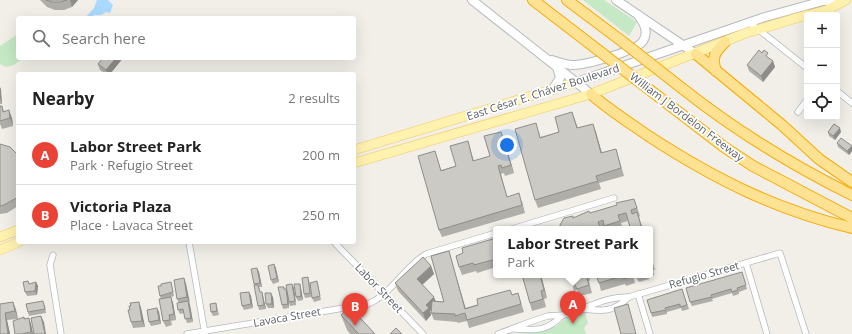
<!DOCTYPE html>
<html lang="en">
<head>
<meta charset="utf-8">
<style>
  :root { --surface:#fff; --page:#f2f2f2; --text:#222; --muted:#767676; --line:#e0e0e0; --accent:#ea4335 }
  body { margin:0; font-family:"Open Sans",sans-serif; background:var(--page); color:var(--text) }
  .controls { position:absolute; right:12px; top:12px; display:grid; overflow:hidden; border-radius:4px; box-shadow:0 4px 16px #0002 }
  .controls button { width:36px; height:36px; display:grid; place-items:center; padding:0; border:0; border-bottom:1px solid var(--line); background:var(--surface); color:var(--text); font:20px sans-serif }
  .you { position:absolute; left:507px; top:145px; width:14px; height:14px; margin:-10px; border:3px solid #fff; border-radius:50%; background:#1a73e8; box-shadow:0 0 0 6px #1a73e833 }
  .badge { display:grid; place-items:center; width:26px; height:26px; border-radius:50%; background:var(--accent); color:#fff; font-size:13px; font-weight:700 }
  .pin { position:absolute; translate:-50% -33px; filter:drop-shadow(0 1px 2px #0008) }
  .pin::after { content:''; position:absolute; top:21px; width:14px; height:12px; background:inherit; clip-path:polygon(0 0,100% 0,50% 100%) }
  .popup { position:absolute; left:493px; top:226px; width:160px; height:52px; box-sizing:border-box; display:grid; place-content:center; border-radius:4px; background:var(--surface); filter:drop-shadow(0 1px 3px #0005); font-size:13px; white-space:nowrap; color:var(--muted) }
  .popup b { font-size:15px; color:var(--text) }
  .popup::after { content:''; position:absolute; left:50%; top:100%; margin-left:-8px; border:8px solid transparent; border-top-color:var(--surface) }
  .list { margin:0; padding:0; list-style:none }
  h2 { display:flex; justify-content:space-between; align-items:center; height:52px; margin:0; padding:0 16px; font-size:17px }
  h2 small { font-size:13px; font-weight:400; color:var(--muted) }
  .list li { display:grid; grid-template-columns:26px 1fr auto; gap:12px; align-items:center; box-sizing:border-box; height:60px; padding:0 16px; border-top:1px solid var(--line) }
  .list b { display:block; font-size:15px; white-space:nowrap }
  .list p { margin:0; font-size:13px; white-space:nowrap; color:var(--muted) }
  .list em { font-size:13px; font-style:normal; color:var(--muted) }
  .icon { flex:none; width:22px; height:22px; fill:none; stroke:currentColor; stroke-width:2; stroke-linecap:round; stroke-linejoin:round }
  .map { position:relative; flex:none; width:852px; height:334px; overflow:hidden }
  .search { position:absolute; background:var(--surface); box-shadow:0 4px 16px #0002; left:16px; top:16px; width:340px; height:44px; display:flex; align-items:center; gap:10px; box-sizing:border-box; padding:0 14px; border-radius:4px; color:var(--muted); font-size:15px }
  .panel { position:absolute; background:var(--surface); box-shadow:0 4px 16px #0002; left:16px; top:72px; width:340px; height:172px; border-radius:4px }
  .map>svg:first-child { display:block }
</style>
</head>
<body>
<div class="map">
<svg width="852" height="334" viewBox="0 0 852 334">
  <rect width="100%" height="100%" fill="#f1efe8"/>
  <g fill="#c5e8c5">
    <path d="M583,0H604L637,22L629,36Z"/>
    <path d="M18,34V58H23L14,65L6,67L0,64V46Z"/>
    <path d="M585,313L588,323L584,328L586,334H517L539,332L557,326L565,319Z"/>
  </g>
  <path fill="#aadaff" d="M97,0H108L113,5L110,13L106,12L101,15H94L91,18H85L94,8Z"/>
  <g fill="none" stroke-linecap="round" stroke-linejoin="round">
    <defs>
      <g id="street">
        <path d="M749,22L807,68"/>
        <path d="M837,91L852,103"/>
        <path d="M798,112L807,100"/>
        <path d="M512,229L614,198"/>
        <path d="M189,242L205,334"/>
        <path d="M334,242L423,334"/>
        <path d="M53,255L50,265L61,334"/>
        <path d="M746,263L767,334"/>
        <path d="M638,294L650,334"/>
        <path d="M582,309C603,311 612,313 629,297"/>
        <path d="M515,329C536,330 546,332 563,315"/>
        <path d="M187,334L368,304C392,294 404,267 426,254L496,233"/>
        <path d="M498,334C515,328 531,321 548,316C553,315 558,316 563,315C586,310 604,296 629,297L780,253L806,334"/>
      </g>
      <g id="secondary">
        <path d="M472,0L591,94"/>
        <path d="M616,0L696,54"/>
        <path d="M552,60C559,62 565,65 573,65C585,65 637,51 643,41C649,32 644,23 638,15"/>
        <path d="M577,82L762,18L823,1L845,0"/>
        <path d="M552,90L560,78L557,67"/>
      </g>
      <g id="primary">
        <path d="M809,15L827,10L846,0"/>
        <path d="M354,150L577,82"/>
        <path d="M354,163L591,94L746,33L807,15"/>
        <path d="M0,237L18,230"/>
        <path d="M0,250L19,242"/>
      </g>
      <g id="highway">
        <path d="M533,0L598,50"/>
        <path d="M567,0L623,42"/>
        <path d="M696,54L782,125L819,159L852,182"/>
        <path d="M716,71C711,57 715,52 725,42"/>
        <path d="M683,89C736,131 792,165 852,195"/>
        <path d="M591,94C609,110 630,123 650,137C715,179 776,210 852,228"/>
        <path d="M659,97L724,147L753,166L852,218"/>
      </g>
    </defs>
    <use href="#street" stroke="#b5b8bc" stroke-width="7"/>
    <use href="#secondary" stroke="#b6babf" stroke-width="10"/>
    <use href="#primary" stroke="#f2c960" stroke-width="10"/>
    <use href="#highway" stroke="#f9ab00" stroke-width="12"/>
    <use href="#street" stroke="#fff" stroke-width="5.5"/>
    <use href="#secondary" stroke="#fff" stroke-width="8"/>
    <use href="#primary" stroke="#fff2af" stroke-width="9"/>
    <use href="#highway" stroke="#fde293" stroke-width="10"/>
    <defs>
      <g id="highway-bridge">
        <path d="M623,42L683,89"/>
        <path d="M598,50L659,97"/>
      </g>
    </defs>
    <use href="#highway-bridge" stroke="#f9ab00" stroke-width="12" stroke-linecap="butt"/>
    <use href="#highway-bridge" stroke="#fde293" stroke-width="10"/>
  </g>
  <g fill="#afaea9">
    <path d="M40,0H78L72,7L64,10H55L47,7Z"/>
    <path d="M123,58L110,74H106L100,70L98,64Z"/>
    <path d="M769,58L773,61L775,67L763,82L749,71L747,65Z"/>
    <path d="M0,87L2,104H0Z"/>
    <path d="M0,106H2L4,111L12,118L13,126L2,129L0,124Z"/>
    <path d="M572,112L578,128L593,124L602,153L616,149L624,176L599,183L601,189L538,208L535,200L539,131L540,137L559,132Z"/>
    <path d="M501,132L514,173L505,176L504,173L501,174L507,197L522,201L525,213L442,237L439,230L435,151L441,170L456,166L468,141L474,161L490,156Z"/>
    <path d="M828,132H841L835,140L829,136Z"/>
    <path d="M837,143L852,146V151L849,155L838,147Z"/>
    <path d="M0,144L18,155V206L7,213L0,214Z"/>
    <path d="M637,207L640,216L639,217L643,229H626L630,227L628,221L621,223L623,229H605V228L603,229H561L573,218L590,213Z"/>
    <path d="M496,238V267L477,273L476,271L462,275L459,267Z"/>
    <path d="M449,251L451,259L465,308L518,293L524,312L469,328L467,321L458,323L457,322L434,320L431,313V310L430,311L431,315L426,321L398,291L395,283L431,266L434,274L422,285L436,301L444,302Z"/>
    <path d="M650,254L655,270H653L654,275L649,277V279L639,282L635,276H633L635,283L626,286L625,284L601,291L597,275H650Z"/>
    <path d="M274,264L279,282L273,284L271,280Z"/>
    <path d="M257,268L259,272L262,287H259L260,292L263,296L266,309L259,310L258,306L254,284Z"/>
    <path d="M742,272L747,289L739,292V294L733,296L732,293L712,299L713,301L692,306L690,302Z"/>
    <path d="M522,275H541L547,298L544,299L546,307L532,311Z"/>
    <path d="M569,275H589L590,280L589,281L592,293L580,296L577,290L574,291Z"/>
    <path d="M184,278L186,284L193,322L187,323L184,313L180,314L178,310L179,303L177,299Z"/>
    <path d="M28,281L29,284L36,282L38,286L37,295L27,296L25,292Z"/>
    <path d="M309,281L311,297L305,298L304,294Z"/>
    <path d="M171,282L174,296L171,297L173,303L176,320L171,321L172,325L166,327L163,321L161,299L160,296L161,286Z"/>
    <path d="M300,284L301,288L303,300L298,301L296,297Z"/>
    <path d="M318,285L321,300L314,302L312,298Z"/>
    <path d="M284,287L285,289H286L287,293L294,288L296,305L290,306L288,298L289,308L283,309L282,305Z"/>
    <path d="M682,289L689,309L682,311L681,308L667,312V314L652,317L651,313Z"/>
    <path d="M249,292L251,296L253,308L244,310L242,306Z"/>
    <path d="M273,297L274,308H268L266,304Z"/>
    <path d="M13,302L16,310L18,319L7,320L10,334H0V304Z"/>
    <path d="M139,302L141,308L145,327L133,328L131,322L130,310Z"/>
    <path d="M216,303L219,315L213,316L211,312Z"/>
    <path d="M45,305L46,313L29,316L28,312Z"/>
    <path d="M157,308L159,312L161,324L151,326L149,322Z"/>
    <path d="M341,315L375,334H350L347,330Z"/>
    <path d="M24,317L25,319L29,318L31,324L33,334H15Z"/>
  </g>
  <g fill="#8f8d8a">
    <path d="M70,0H78L72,7Z"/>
    <path d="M116,58H123L110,74H108L106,70Z"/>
    <path d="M773,61L775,67L763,82L761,76Z"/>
    <path d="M0,87L1,89L2,104L0,98Z"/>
    <path d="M9,110L12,118L13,126L10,118Z"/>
    <path d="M593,124L596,132L604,161L601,153Z"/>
    <path d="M840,128L841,132L835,140L833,136Z"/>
    <path d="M501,132L504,139L514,173L511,165Z"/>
    <path d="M852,146V151L849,155L847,151Z"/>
    <path d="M449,251L451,259L468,316L465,309Z"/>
    <path d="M274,264L276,268L279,282L277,278Z"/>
    <path d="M431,266L434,274L420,287L417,279Z"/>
    <path d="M257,268L259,272L262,287L260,283Z"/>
    <path d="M540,275H541L547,298L544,290Z"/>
    <path d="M308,277L309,281L311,297L310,293Z"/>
    <path d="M184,278L186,284L190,303L187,297Z"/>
    <path d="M36,282L38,286L37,295L35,291Z"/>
    <path d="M292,284L294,288L296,305L295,301Z"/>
    <path d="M300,284L301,288L303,300L301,296Z"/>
    <path d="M286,289L288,293L289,308L288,304Z"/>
    <path d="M249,292L251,296L253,308L251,304Z"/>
    <path d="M262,292L263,296L266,309L264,305Z"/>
    <path d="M271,293L273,297L274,308L272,304Z"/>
    <path d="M171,297L173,303L176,320L174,314Z"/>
    <path d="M434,297L437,305L430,311L431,315L426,321L423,313L426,305Z"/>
    <path d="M188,301L190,305L193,322L191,318Z"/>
    <path d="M13,302L16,310L18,319L15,311Z"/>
    <path d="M139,302L141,308L145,327L142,321Z"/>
    <path d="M157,308L159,312L161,324L159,320Z"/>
    <path d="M5,313L7,320L10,334H8Z"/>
    <path d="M41,316L44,322L46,334H45Z"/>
    <path d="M29,318L31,324L33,334H32L31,332Z"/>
  </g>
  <g fill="#cccac5" stroke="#8f8d8a">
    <path d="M46,0H67L61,2H52Z"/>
    <path d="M759,50L762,53L764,50L768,53L766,56L773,61L761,76L747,65Z"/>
    <path d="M103,58H116L106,70L98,64Z"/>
    <path d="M0,106H2L3,112L9,110L10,118L0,121Z"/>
    <path d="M572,112L577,128L593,124L601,153L616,149L621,168L596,176L598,181L535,200L515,129L536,123L540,138L559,132L555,117Z"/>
    <path d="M834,124L840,128L833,136L828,132Z"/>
    <path d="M501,132L511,165L502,168L501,165L498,166L507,197L519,193L522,205L439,230L418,156L435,151L441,171L456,166L450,146L468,141L473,161L490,156L484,136Z"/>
    <path d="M841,138L852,146L847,151L837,143Z"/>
    <path d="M0,144L10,147L18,155V197L4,205L0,206Z"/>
    <path d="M634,199L637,208L631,210L632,214L637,212L642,229H626L630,227L626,213L618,215L620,221L604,226L603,220L598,222L600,227L594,229H583L582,226L576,228V229H561L560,225L564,218L573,216V218L589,211L590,213L617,205L616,203Z"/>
    <path d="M496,238V259L474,265L473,263L459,267L456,256L463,253L462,248Z"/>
    <path d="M449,251L465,309L478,305L477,299L510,290L512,295L518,293L521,304L467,320L465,313L455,316V314L431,313L432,301L444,302L431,256Z"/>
    <path d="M650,256L652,262H650Z"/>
    <path d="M423,257L431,266L417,279L434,297L426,305L429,308L423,313L395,283Z"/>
    <path d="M274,264L277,278L271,280L268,266Z"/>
    <path d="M257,268L260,283L254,284L251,269Z"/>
    <path d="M742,272L746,285L737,288L738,290L732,292L731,289L711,295L712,297L690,302L686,288Z"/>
    <path d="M522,275H540L544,290L541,291L543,299L530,303Z"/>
    <path d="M569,275H586L589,285L577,289L574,283H572Z"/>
    <path d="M596,275H632V276L623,279L622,276L599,283Z"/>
    <path d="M308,277L310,293L304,294L302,278Z"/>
    <path d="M184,278L187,297L177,299L174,280Z"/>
    <path d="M28,281L29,284L36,282L35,291L25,292L23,282Z"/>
    <path d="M317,281L320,296L312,298L310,283Z"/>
    <path d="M171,282L173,292L160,296L158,286H161V284Z"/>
    <path d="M292,284L295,301L289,302L286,285Z"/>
    <path d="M294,284H300L301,296L296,297Z"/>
    <path d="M254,285H258L260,292H262L264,305L258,306Z"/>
    <path d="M278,287H284V289H286L288,304L282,305Z"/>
    <path d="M682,289L687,305L680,307V304L665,308L666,310L651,313L647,300Z"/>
    <path d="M249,292L251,304L242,306L240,293Z"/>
    <path d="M265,293H271L272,304H266Z"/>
    <path d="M171,297L174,314L169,315L170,320L163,321L159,299Z"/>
    <path d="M43,301L45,309L28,312L26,304Z"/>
    <path d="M188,301L191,318L185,319L183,309L178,310L177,303Z"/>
    <path d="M13,302L15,311L5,313L8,334H0V304Z"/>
    <path d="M139,302L142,321L131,322L128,310H130L129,306H131L130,303Z"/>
    <path d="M216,303L217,311L211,312L210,304Z"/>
    <path d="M628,304L636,334H621L614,308Z"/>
    <path d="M350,307L375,334H359L341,315Z"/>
    <path d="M157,308L159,320L149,322L147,310Z"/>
    <path d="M41,316L45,334H34L31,318Z"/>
    <path d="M24,317V319L29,318L31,332L22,334H15L13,321Z"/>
    <path d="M396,328L402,334H390Z"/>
  </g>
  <g text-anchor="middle" stroke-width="3.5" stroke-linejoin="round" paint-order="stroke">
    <g font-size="11" fill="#5f6368" stroke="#fff">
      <text transform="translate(543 92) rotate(-18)" y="4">East César E. Chávez Boulevard</text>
      <text transform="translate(687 117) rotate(37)" y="4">William J Bordelon Freeway</text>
      <text transform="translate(704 275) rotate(-16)" y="4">Refugio Street</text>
      <text transform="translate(379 288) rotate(46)" y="4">Labor Street</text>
      <text transform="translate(287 317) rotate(-10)" y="4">Lavaca Street</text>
    </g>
  </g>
</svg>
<div class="controls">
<button>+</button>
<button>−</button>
<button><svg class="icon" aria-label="locate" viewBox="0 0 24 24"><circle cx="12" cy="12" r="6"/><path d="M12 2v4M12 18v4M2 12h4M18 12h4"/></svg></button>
</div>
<div class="you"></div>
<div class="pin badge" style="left:573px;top:324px">A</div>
<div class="popup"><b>Labor Street Park</b>Park</div>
<div class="pin badge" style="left:355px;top:326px">B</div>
<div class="search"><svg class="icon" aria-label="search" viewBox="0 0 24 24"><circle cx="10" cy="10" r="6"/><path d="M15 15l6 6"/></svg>Search here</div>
<section class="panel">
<h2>Nearby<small>2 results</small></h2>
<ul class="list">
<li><span class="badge">A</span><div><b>Labor Street Park</b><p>Park · Refugio Street</p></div><em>200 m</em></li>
<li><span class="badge">B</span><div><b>Victoria Plaza</b><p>Place · Lavaca Street</p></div><em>250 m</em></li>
</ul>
</section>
</div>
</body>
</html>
